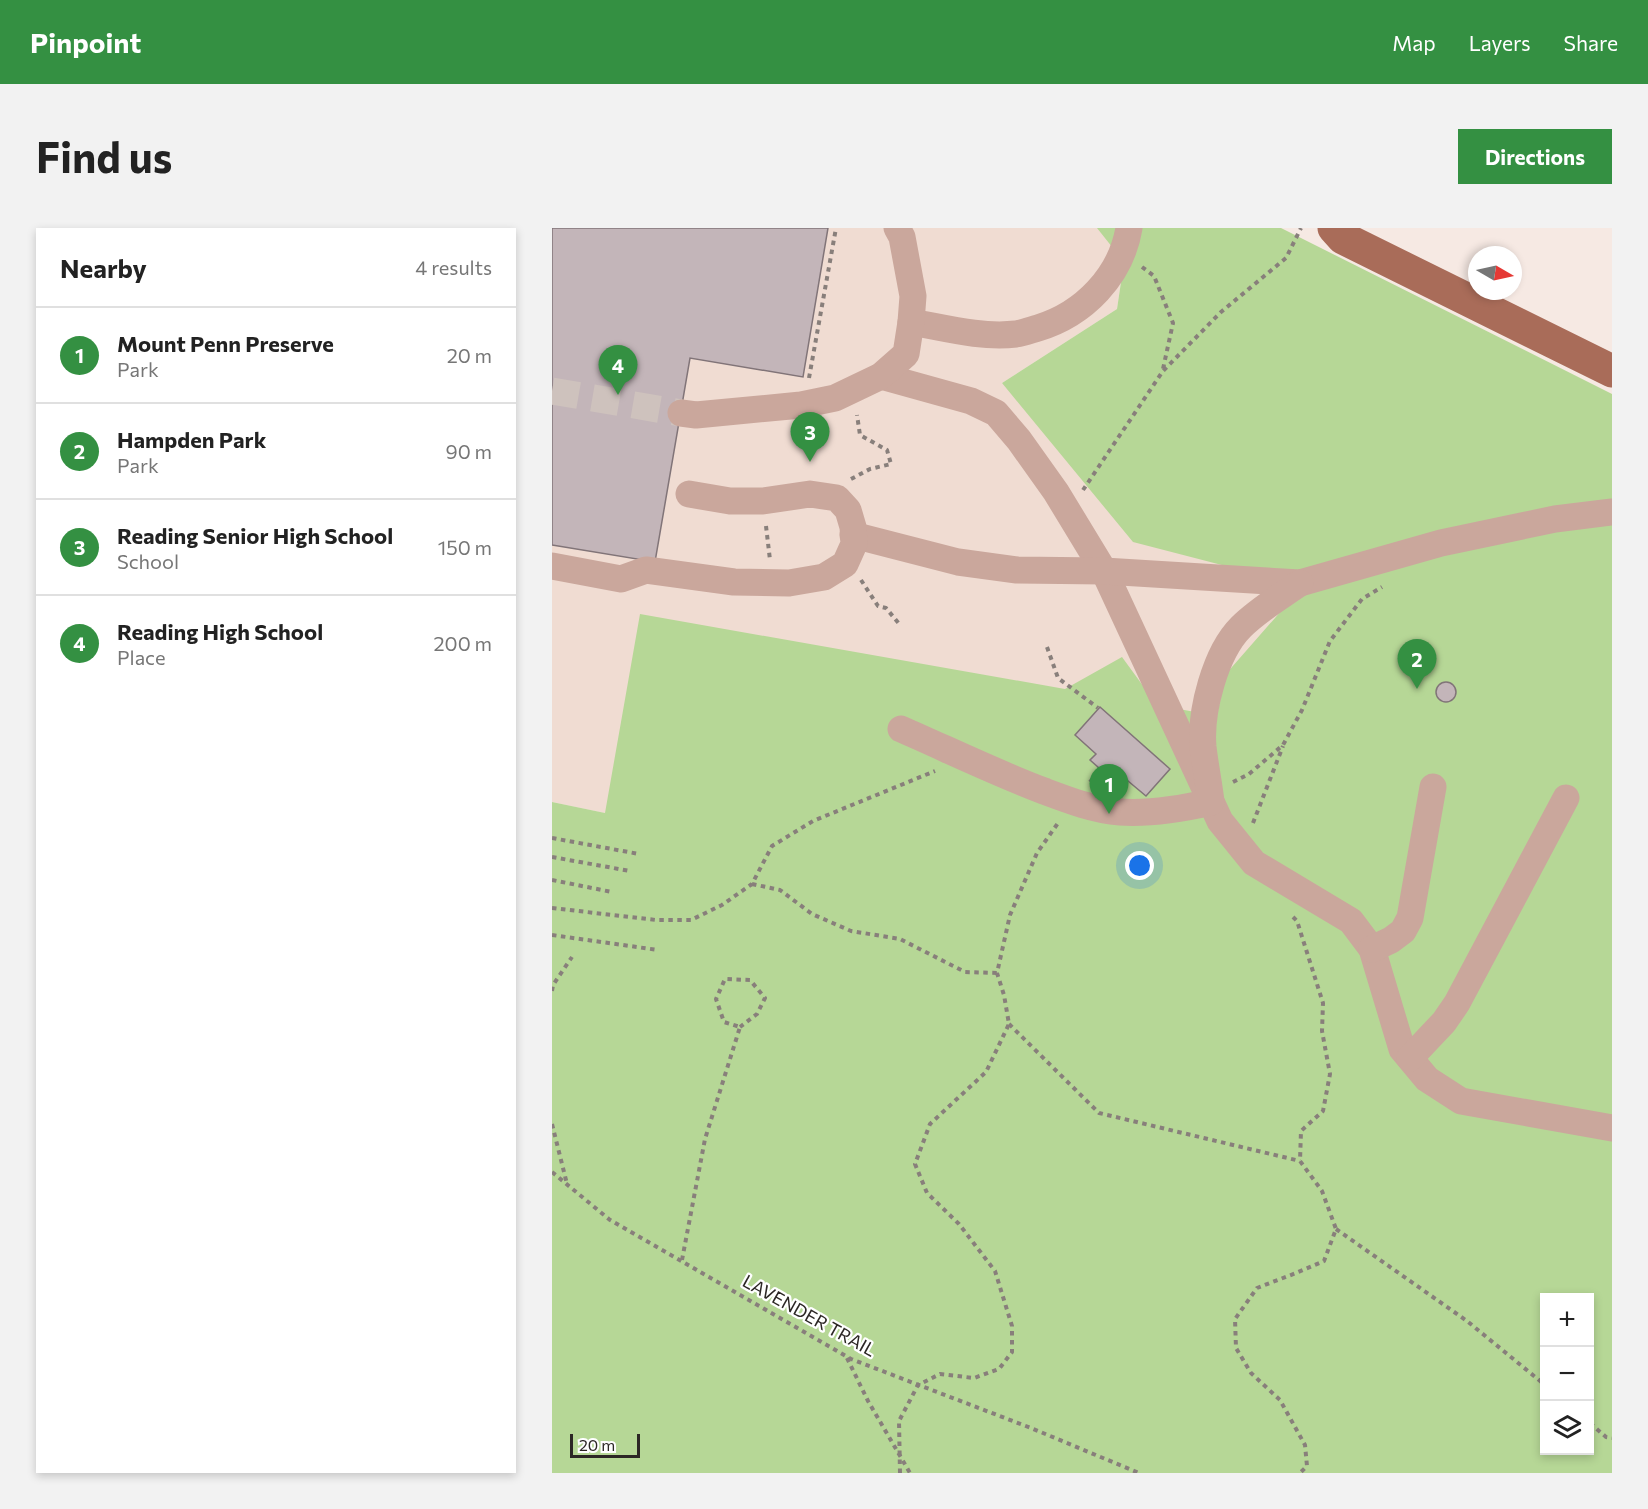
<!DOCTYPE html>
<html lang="en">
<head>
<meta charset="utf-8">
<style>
  :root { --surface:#fff; --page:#f2f2f2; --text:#222; --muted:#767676; --line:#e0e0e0; --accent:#349042 }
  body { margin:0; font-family:Commissioner,sans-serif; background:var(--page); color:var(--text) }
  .controls { position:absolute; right:18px; bottom:18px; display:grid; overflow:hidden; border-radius:0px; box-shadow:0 3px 9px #0003 }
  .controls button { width:54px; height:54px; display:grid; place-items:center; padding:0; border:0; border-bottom:2px solid var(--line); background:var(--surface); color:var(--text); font:30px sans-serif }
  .compass { position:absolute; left:916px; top:18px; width:54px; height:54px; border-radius:50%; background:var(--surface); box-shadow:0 3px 9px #0003; rotate:99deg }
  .scale { position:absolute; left:18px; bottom:15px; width:70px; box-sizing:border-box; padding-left:6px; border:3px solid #2c2725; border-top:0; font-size:16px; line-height:21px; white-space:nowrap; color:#2c2725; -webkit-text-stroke:4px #fff; paint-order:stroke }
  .you { position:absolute; left:588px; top:638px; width:21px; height:21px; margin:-15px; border:4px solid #fff; border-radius:50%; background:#1a73e8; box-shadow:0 0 0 9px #1a73e833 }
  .badge { display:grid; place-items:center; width:39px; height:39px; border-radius:50%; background:var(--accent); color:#fff; font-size:20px; font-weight:700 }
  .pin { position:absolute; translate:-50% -50px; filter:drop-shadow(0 2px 3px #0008) }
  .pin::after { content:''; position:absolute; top:32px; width:21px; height:18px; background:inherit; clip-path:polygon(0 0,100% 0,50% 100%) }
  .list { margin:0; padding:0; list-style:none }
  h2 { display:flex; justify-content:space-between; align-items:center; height:78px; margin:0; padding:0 24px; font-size:26px }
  h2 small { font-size:20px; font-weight:400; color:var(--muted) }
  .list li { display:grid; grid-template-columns:39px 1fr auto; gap:18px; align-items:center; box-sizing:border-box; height:96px; padding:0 24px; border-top:2px solid var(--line) }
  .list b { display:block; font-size:22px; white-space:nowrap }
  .list p { margin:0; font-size:20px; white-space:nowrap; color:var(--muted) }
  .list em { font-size:20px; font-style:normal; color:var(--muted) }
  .icon { flex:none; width:33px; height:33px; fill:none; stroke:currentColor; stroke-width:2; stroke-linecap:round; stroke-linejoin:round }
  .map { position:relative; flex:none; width:1060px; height:1245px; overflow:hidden; border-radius:0px }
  header { display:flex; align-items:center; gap:36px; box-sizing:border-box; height:84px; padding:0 30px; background:var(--accent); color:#fff }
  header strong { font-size:28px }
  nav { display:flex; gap:33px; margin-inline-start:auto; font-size:21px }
  .intro { display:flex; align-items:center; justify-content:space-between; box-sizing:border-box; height:144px; padding:0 36px }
  h1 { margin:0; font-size:42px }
  .button { padding:15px 27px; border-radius:0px; background:var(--accent); color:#fff; font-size:21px; font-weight:700 }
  main { display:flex; gap:36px; padding:0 36px }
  aside { flex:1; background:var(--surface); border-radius:0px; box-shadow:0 3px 9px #0003 }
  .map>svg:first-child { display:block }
</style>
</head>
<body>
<header>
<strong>Pinpoint</strong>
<nav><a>Map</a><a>Layers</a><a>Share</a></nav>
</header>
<div class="intro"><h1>Find us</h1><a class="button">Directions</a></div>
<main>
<aside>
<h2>Nearby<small>4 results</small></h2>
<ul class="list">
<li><span class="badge">1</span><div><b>Mount Penn Preserve</b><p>Park</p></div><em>20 m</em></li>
<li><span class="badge">2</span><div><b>Hampden Park</b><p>Park</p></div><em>90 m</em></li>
<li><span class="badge">3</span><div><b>Reading Senior High School</b><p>School</p></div><em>150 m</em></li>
<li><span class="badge">4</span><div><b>Reading High School</b><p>Place</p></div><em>200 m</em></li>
</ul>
</aside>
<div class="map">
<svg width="1060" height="1245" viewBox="0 0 1060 1245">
  <rect width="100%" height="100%" fill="#f6e9e3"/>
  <path fill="#f0dcd2" d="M0,0H577L565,81L450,155L752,358L653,543L488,475L153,606L0,574Z"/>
  <path fill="#b6d796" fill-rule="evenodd" d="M545,0H729L1060,166V1245H0V574L53,585L88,386L513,461L570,429L605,477L665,488L673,447L751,358L581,314L450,155L565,81L572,34ZM993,1070H1038V1222H993Z"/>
  <g fill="#c3b5b9" stroke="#817478" stroke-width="1.5">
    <path d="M0,0H276L251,149L138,130L103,334L0,317Z"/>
    <circle cx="894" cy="464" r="10"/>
    <path d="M548,479L618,541L594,568L570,548L564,555L538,532L544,526L523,507Z"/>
  </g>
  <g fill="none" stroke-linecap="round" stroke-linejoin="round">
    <path stroke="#cec2bd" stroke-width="27" stroke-dasharray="27 14" stroke-linecap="butt" d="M0,163L129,185"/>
    <g stroke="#887f7b" stroke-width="4" stroke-dasharray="4.5 4.5" stroke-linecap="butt">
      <path d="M590,39L602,48L621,95L611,141"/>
      <path d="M257,150L284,0"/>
      <path d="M299,251L318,241L339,236L335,222L308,207L305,187"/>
      <path d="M531,262L611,143L669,84L734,30L749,0"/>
      <path d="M214,298L218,332"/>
      <path d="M309,352L326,378L334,380L348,397"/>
      <path d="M495,419L506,450L546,480"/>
      <path d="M538,554L548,542"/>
      <path d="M681,554L697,546L731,517L750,482L778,413L810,371L830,359"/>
      <path d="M701,595L731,518"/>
      <path d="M0,610L87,626"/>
      <path d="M0,629L78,643"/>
      <path d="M0,652L60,664"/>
      <path d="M200,656L228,662L260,686L299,703L348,711L413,744L445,745"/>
      <path d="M0,680L104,692H139L170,677L200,656L220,618L261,593L383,543"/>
      <path d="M741,689L745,693L771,775L770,803L778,846L771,883L749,903L748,933L770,963L784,1001L772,1033L744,1045L705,1060L683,1091L684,1120L699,1145L728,1172L753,1217L755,1238L748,1245"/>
      <path d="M0,707L106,722"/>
      <path d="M0,763L1,757L20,729"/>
      <path d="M457,796L547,885L748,933"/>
      <path d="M0,896L15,956"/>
      <path d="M0,944L58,992L299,1131L479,1200L587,1245"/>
      <path d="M784,1001L915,1093L993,1157"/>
      <path d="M130,1032L153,911L188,799L172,794L164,771L173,751L198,752L213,770L205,786L188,799"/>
      <path d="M295,1130L316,1173L358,1245"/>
      <path d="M1038,1195L1054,1209L1060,1210"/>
      <path d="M348,1245L347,1193L366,1157L388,1146L422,1150L447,1141L460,1124V1098L443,1043L407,996L375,965L363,936L378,896L434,844L457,796L452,767L445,745L458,687L485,625L506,595"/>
    </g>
    <g stroke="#caa79c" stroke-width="27">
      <path d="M359,94C393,100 429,110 464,106C471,105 479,102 486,100C532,86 569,48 577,0"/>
      <path d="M329,148L419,173L444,185L467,212L504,264L552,343L668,593L702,635L799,693L820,721L850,821L875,851L909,873L1060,900"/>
      <path d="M129,185L144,187L249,177L283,170L329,148L354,126L359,94L361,68L350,9L345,0"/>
      <path d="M301,307L406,334L465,342L552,343L748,355L889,315L1003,291L1060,284"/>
      <path d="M0,338L69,351L94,342L182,354L237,355L272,349L293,336L302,316L301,299L296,282L285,270L258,266L211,273H178L137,266"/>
      <path d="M349,501C397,522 444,545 492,563C516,572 542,582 568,584C599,586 629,581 659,574C657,556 653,537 651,519C648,484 663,425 689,399C706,382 728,369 748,355"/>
      <path d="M820,721L839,712L851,703L858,690L881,559"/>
      <path d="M858,830L892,794L905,775L1014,570"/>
    </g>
    <path stroke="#a96c59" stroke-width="33" d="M782,0L791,10L1060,143"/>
  </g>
  <g text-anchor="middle" stroke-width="4.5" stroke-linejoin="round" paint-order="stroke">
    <g font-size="18" fill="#2c2725" stroke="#fff">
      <text transform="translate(257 1088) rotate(29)" y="6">LAVENDER TRAIL</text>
    </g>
  </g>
</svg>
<div class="controls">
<button>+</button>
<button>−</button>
<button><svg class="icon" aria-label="layers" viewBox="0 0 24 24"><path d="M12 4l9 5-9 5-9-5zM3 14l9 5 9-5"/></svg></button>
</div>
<svg class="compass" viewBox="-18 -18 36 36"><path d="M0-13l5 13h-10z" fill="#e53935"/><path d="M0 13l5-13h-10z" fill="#767676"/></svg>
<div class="scale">20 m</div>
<div class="you"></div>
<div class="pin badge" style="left:557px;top:586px">1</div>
<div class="pin badge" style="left:865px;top:461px">2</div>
<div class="pin badge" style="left:258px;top:234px">3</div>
<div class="pin badge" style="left:66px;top:167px">4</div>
</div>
</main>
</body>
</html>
